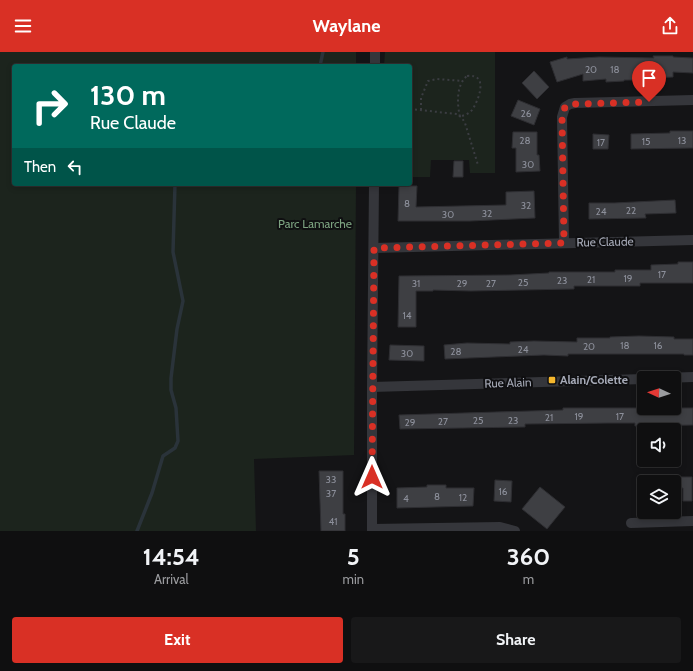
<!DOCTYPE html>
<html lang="en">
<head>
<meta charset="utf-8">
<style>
	:root { --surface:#0f0f10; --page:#181819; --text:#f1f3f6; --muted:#9b9c9f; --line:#2f2f30; --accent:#d93025 }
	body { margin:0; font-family:Cabin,sans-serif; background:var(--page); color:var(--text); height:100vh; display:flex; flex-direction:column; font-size:15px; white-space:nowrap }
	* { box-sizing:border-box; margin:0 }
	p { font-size:13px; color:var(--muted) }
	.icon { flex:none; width:22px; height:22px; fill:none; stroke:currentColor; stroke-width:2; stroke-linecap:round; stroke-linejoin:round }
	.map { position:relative; height:479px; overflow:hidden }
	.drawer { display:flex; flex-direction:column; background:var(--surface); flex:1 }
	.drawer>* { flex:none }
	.banner { position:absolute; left:12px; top:12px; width:400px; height:122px; border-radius:4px; box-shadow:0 2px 6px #0003,0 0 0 1px var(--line); background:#00695c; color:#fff; overflow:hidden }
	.needle { width:26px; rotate:273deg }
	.controls { position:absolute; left:637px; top:319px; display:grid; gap:8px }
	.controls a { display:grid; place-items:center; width:44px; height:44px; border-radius:4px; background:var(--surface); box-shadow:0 2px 6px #0003,0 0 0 1px var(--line); font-size:20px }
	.pin { position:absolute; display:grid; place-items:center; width:34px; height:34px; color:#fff; margin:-41px -17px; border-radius:50% 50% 50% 0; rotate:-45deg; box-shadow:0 0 4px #0007 }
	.pin .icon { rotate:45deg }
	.me { position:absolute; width:44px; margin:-22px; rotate:0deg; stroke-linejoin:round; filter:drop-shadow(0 0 3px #0008) }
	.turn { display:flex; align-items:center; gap:14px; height:84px; padding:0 12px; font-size:18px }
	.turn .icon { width:52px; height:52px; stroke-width:2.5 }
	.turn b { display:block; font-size:28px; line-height:34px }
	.then { display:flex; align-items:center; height:38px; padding:0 12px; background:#0003; gap:8px; font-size:15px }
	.eta { display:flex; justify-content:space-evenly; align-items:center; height:68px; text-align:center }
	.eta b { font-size:24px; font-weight:700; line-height:28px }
	.cta { display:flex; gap:8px; margin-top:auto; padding:8px 12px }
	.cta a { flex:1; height:46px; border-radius:4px; background:var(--accent); color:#fff; font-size:16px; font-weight:700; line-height:46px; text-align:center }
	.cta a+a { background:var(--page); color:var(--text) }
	header { display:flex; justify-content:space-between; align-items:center; height:52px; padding:0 12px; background:var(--accent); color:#fff; font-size:18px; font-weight:700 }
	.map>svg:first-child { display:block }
	.green { fill:#1c241d }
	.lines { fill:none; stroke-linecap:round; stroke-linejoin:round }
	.stream { stroke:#2a333a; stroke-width:3.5 }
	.building { fill:#3e3f43; stroke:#2e2e32 }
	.path { stroke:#3b3d42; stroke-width:2; stroke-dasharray:2 3; stroke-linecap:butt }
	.street { stroke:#35363b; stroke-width:10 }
	.route { stroke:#d93025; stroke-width:7; stroke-dasharray:0 12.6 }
	.poi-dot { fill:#f5b72d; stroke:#0f0f11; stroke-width:1.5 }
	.labels { text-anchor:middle; stroke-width:4; stroke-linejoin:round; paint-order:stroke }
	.number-label { font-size:10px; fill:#8c8f9a }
	.park-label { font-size:12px; fill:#7ca280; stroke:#0f0f11 }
	.street-label { font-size:12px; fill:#a6aab7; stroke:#0f0f11 }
	.poi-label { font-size:12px; font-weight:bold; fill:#a6aab7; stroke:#0f0f11; text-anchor:start }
</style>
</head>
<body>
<header><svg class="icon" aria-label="menu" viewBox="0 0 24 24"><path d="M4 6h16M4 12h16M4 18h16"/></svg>Waylane<svg class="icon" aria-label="share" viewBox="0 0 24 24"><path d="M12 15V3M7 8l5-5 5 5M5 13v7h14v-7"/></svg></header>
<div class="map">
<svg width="693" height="479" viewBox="0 0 693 479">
	<rect width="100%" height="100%" fill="#141416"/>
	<g class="green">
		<path d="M0,0H356V14H14V132H356L354,403L254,407L256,479H0Z"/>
		<path d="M385,0H495V121H470L469,108H431L430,125H410V14H384Z"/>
	</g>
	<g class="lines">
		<g class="stream">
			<path d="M320,14L323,0"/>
			<path d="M137,479L152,441L163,404L175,396L178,389L176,356L171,338V326L177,277L183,249L173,200L175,132"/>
		</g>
	</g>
	<g class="building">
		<path d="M653,4H673V5L693,6V21L673,20V25L646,26V28H624V29L606,30V27L583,29V22L557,30L550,10L567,5V7L599,5L654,6Z"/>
		<path d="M534,19L549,35L537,47L522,31Z"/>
		<path d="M518,48L540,57L534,73L511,64Z"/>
		<path d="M670,79H693V96L631,97V82L670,81Z"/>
		<path d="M513,80H537V103H539L540,119L516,120V96H512Z"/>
		<path d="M593,82L609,83L608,97H593Z"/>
		<path d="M454,109H463V125H453Z"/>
		<path d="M399,134H417L416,155L506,153V140L534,139L535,166L470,169H398Z"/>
		<path d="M675,148L676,161L645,162L646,166L589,167V151H614Z"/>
		<path d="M678,210H693V231H640V234H574V237L471,239L433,238V239H416V275H398L399,224L510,223L549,221V220H615V218H651V213L678,212Z"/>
		<path d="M639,284L674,285V287H693V303H684V302H568V304L544,303L445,307L444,293L467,291L510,292V290L534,289L577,290V286H610V285Z"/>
		<path d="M390,293L424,294V309L389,308Z"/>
		<path d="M563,356H693V373L635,374V371H609L525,372V375L400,377L399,363L563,358Z"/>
		<path d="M319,419H343V462H345V479H321Z"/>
		<path d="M677,425H692V449H683V436H677Z"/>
		<path d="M495,428L512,429L511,450L494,449Z"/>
		<path d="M427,433H446V436H474L473,454L397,456V436L427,435Z"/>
		<path d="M540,435L565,455L547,477L522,457Z"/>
	</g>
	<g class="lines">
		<g class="path">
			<path d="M467,24C489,21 479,48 472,58C469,62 464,63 460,65C457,52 456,33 467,24Z"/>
			<path d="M410,57L457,62L462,66L465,71L478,113"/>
			<path d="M421,58V46L428,29L437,27L463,29"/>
		</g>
		<g class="street">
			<path d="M375,14V0"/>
			<path d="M564,191L562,65L565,55L570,52L575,51L693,48"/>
			<path d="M374,196L693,188"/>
			<path d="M664,326L693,325"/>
			<path d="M372,335L644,327"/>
			<path d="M631,471L693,469"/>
			<path d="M372,477L500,475L515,479"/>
			<path d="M372,479V335L374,132"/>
		</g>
	</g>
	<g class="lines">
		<path class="route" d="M372,425L374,196L564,191L562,65L565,55L570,52H575L649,50"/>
	</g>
	<rect class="poi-dot" x="548" y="324" width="8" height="8" rx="2"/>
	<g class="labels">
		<g class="number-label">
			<text x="591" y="21">20</text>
			<text x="615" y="21">18</text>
			<text x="526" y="65">26</text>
			<text x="525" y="92">28</text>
			<text x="682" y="92">13</text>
			<text x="646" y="93">15</text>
			<text x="601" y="94">17</text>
			<text x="528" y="116">30</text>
			<text x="407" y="155">8</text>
			<text x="526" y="157">32</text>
			<text x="631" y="162">22</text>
			<text x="601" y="163">24</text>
			<text x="487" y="165">32</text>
			<text x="448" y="166">30</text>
			<text x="662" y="226">17</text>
			<text x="628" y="230">19</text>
			<text x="591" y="231">21</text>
			<text x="562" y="232">23</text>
			<text x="523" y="234">25</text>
			<text x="416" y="235">31</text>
			<text x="462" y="235">29</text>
			<text x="491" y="235">27</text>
			<text x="407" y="267">14</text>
			<text x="625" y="297">18</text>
			<text x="658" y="297">16</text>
			<text x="589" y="298">20</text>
			<text x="523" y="301">24</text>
			<text x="456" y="303">28</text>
			<text x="407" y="305">30</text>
			<text x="579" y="368">19</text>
			<text x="620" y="368">17</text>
			<text x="549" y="369">21</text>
			<text x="478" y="372">25</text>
			<text x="513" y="372">23</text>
			<text x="443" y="373">27</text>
			<text x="410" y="374">29</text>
			<text x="331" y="431">33</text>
			<text x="503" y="443">16</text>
			<text x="331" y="445">37</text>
			<text x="437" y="448">8</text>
			<text x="463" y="449">12</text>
			<text x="406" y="450">4</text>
			<text x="333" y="473">41</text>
		</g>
		<g class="park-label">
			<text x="315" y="176">Parc Lamarche</text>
		</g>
		<g class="street-label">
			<text transform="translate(605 190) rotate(-1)" y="4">Rue Claude</text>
			<text transform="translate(508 331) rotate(-2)" y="4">Rue Alain</text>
		</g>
		<g class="poi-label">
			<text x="560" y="332">Alain/Colette</text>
		</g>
	</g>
</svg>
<div class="controls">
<a><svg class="needle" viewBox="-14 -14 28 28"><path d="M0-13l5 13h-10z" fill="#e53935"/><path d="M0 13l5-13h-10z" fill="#9b9c9f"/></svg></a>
<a><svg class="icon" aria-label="sound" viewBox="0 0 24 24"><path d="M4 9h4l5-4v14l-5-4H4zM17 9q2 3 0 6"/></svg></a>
<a><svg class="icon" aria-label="layers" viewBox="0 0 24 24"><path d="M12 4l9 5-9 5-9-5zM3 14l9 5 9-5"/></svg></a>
</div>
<div class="pin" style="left:649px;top:50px;background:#d93025"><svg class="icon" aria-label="arrive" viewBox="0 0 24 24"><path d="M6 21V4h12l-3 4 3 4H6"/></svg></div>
<svg class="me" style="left:372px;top:425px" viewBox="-20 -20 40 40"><path d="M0-17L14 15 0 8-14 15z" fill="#d93025" stroke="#fff" stroke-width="4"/></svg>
<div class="banner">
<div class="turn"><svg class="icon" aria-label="right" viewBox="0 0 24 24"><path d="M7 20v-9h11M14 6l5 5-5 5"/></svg><div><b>130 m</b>Rue Claude</div></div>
<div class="then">Then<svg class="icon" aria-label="left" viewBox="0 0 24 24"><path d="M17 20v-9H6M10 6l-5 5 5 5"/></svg></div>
</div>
</div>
<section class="drawer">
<div class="eta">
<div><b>14:54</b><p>Arrival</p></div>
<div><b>5</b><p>min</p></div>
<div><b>360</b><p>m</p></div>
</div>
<div class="cta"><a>Exit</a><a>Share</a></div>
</section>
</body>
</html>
